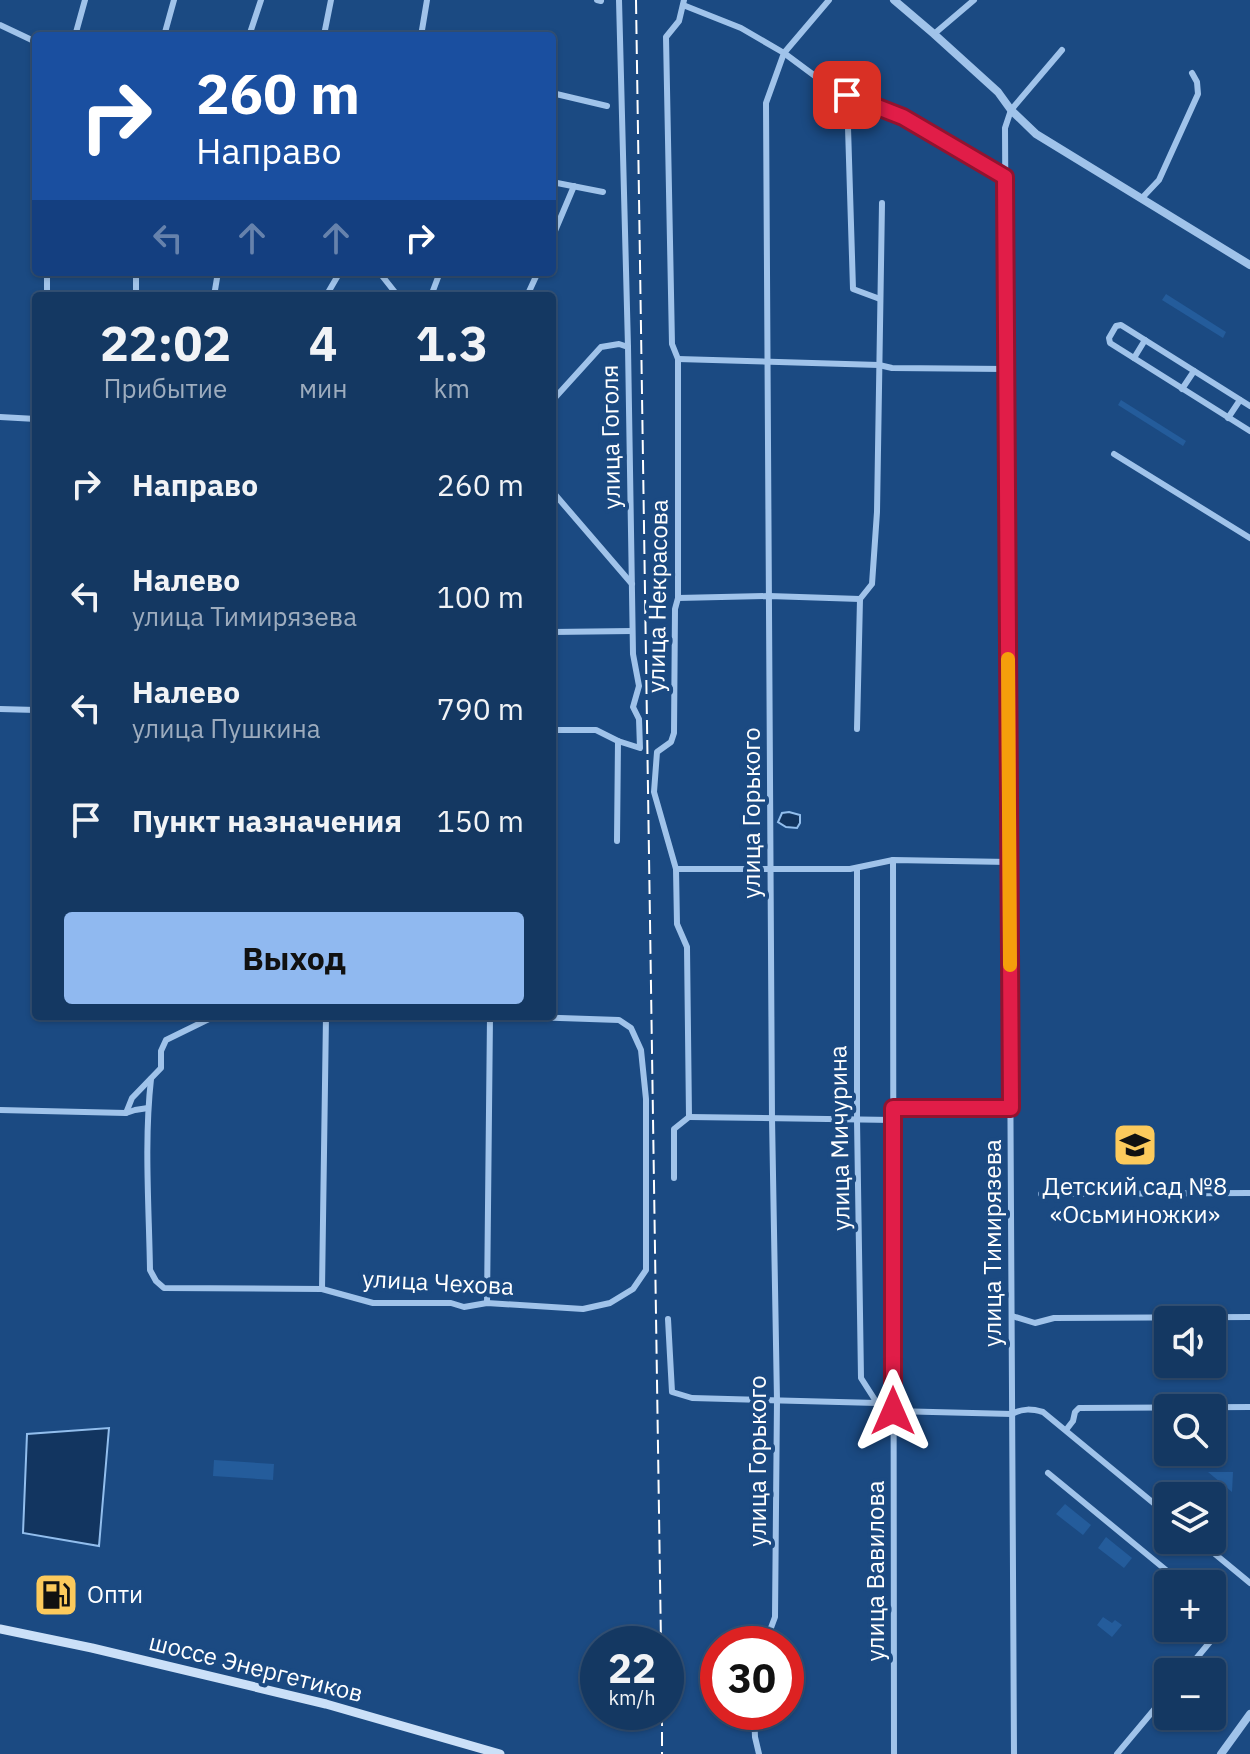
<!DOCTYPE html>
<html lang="ru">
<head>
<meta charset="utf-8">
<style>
	:root { --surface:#143862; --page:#1d3f68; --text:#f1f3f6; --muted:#9dacbe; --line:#335277; --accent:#90b9f0 }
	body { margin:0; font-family:"IBM Plex Sans",sans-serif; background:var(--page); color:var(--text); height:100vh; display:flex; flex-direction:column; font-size:30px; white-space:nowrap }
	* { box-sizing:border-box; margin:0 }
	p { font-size:26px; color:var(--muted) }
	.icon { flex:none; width:44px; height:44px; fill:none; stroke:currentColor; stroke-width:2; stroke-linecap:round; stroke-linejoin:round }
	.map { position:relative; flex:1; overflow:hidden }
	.panel { position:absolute; left:32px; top:292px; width:524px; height:728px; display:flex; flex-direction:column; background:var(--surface); border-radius:8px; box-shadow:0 2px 6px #0004,0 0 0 2px var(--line) }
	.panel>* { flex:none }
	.guide { position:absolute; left:32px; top:32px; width:524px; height:244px; border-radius:8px; box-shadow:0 2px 6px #0004,0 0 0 2px var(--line); background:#1a4fa0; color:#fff; overflow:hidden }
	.controls { position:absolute; left:1154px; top:1306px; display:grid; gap:16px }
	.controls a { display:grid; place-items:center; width:72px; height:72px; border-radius:8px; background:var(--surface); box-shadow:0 2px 6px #0004,0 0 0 2px var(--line); font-size:40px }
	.speed { position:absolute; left:580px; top:1626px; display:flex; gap:16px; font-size:40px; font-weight:700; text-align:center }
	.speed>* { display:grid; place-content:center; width:104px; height:104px; border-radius:50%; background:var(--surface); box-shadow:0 2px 6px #0004,0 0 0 2px var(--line); line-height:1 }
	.speed small { font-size:20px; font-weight:400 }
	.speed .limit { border:12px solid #d22; background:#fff; color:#111 }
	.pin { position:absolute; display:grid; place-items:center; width:68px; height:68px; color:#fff; margin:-34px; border-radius:16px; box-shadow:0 4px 12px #0006 }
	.me { position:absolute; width:88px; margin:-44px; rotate:0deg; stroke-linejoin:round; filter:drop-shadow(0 0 6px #0008) }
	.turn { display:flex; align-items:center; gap:28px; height:168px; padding:0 32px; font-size:36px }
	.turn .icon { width:104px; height:104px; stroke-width:2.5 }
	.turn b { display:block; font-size:56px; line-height:68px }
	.lanes { display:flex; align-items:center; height:76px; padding:0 32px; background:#0003; justify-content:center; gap:40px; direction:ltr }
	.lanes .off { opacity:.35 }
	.eta { display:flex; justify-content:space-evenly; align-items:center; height:136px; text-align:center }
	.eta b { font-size:48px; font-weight:700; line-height:56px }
	.primary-button { display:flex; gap:16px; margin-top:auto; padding:16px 32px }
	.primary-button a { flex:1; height:92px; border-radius:8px; background:var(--accent); color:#111; font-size:32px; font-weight:700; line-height:92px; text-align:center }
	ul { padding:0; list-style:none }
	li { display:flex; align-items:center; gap:24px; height:112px; padding:0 32px }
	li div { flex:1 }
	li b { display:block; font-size:30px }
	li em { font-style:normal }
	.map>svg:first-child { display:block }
	.green { fill:#245c9b }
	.water { fill:#123560; stroke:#92beed; stroke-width:2 }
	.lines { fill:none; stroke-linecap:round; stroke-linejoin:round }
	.minor { stroke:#a0c3ea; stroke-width:6 }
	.tertiary { stroke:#a0c3ea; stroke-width:8 }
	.secondary { stroke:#cbe0f8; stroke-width:9 }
	.rail { stroke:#fff; stroke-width:2; stroke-dasharray:14 6; stroke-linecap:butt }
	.route-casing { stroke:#92132f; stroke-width:20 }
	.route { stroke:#e11d48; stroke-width:14 }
	.slow { stroke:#f59e0b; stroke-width:14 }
	.labels { text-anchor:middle; stroke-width:8; stroke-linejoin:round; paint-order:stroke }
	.street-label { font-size:24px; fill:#fff; stroke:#1b4a82 }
	.poi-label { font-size:24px; fill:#fff; stroke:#1b4a82 }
</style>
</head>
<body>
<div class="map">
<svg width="1250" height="1754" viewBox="0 0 1250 1754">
	<rect width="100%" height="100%" fill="#1b4a82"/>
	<g class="green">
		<path d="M1166,294L1226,332L1223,338L1162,300Z"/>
		<path d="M1121,400L1186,441L1183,446L1118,405Z"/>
		<path d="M214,1460L274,1464L273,1480L213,1476Z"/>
		<path d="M1208,1472H1233L1232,1492Z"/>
		<path d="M1065,1504L1091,1525L1083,1535L1056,1514Z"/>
		<path d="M1106,1537L1132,1558L1124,1568L1098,1548Z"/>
		<path d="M1103,1617L1112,1623L1115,1620L1122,1625L1112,1637L1097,1625Z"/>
	</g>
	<g class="water">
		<path d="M789,812L800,815V823L797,828L786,827L778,822L782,813Z"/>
		<path d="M109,1428L99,1546L23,1533L27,1434Z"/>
	</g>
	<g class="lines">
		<g class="minor">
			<path d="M597,0L601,1"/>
			<path d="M683,5L741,28L784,53L819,79L847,95L903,117L1005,177"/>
			<path d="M0,25L36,42"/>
			<path d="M934,34L974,0"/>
			<path d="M75,36L85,0"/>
			<path d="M164,36L174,0"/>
			<path d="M249,36L261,0"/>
			<path d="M325,36L324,35L331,0"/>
			<path d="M421,36L427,0"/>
			<path d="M552,93L607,106"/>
			<path d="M847,95L853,289L880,299"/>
			<path d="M552,182L603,192"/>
			<path d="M1142,198L1159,180L1198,94L1197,82L1192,73"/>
			<path d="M552,238L574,186"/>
			<path d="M379,272L398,296"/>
			<path d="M47,296V272"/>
			<path d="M136,296V272"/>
			<path d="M214,296L218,272"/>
			<path d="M326,296L340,272"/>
			<path d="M431,296L440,272"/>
			<path d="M527,296L538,272"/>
			<path d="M1134,358L1145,340"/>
			<path d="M678,359L879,365L892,368L1006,369"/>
			<path d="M1182,389L1194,371"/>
			<path d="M552,401L601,347L619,344L628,347"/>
			<path d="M1250,406L1121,325L1116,326L1109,338L1110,343L1250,431"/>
			<path d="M0,417L36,419"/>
			<path d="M1228,418L1240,400"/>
			<path d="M1114,454L1250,538"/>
			<path d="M552,491L632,584"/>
			<path d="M678,598L769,596L860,599"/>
			<path d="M860,599L872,584L877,512L882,203"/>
			<path d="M552,632L632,631"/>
			<path d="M0,709L36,710"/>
			<path d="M857,729L860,599"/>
			<path d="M552,730H596L618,741"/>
			<path d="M617,841L618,741L640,748L639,719L633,707L639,686L633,654L628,347L619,0"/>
			<path d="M893,860L894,1754"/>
			<path d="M857,868V1120L861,1378L877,1403"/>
			<path d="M676,869H850L893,860L1009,862"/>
			<path d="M151,1079C144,1142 149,1207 150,1270L156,1281L164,1288L322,1289L373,1303H451L464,1307L487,1303L583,1309L610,1303L633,1289L646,1270V1099L641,1050L631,1028L619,1020L504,1016"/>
			<path d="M893,1108H1011"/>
			<path d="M0,1110L126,1113L132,1098L161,1068V1051L166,1040L215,1016"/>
			<path d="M126,1113L135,1110L148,1108"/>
			<path d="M689,1117L893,1120"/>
			<path d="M674,1178V1129L689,1117L687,947L677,924L676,869L654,792L657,752L671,742L674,733L675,609L678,598V359L672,344L666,37L679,21L684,0"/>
			<path d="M1041,1194L1250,1193"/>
			<path d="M322,1289L326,1016"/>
			<path d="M487,1303L490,1016"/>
			<path d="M1012,1316L1035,1323L1054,1318L1250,1317"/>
			<path d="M668,1319L672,1392L692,1398L877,1403L893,1411L1012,1414C1023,1408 1032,1409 1043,1412L1168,1515"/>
			<path d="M1066,1430L1073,1421L1075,1412L1079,1408L1250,1407"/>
			<path d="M1048,1473L1183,1584"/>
			<path d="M1198,1540L1250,1583"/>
			<path d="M765,1644L775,1617L777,1400L772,1118L766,103L784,53L829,0"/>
			<path d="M1185,1672L1224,1625L1223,1616L1212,1607"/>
			<path d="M754,1712L755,1737L759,1754"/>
			<path d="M1014,1754L1005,128L1011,110L1062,50"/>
			<path d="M1117,1754L1168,1693"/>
		</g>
		<g class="tertiary">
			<path d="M894,0L934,34L998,92L1011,110L1036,134L1250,265"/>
			<path d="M1221,1754L1250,1714"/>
		</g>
		<path class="secondary" d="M0,1629L92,1648L326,1704L500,1754"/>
		<g class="rail">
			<path d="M636,0L661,1644"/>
			<path d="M662,1712V1754"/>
		</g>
	</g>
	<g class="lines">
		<g class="route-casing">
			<path id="route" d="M847,95L903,117L1005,177L1011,1108H893V1411"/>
		</g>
		<use href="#route" class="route"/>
		<path class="slow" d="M1008,659L1010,965"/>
	</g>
	<defs>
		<g id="school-square" transform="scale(2.3)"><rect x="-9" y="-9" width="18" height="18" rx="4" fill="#fcca5c" stroke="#1b4a82"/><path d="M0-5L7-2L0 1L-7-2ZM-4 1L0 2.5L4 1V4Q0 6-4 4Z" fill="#111"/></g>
		<g id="fuel-square" transform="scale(2.3)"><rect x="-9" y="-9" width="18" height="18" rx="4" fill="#fcca5c" stroke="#1b4a82"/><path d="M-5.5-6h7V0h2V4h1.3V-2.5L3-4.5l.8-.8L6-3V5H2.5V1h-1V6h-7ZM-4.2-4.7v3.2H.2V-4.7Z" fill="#111"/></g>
	</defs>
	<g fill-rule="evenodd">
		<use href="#school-square" x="1135" y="1145"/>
		<use href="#fuel-square" x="56" y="1595"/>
	</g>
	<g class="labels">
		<g class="street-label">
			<text transform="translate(611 437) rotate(-91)" y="8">улица Гоголя</text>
			<text transform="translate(658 596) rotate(-89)" y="8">улица Некрасова</text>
			<text transform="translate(752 813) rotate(-90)" y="8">улица Горького</text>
			<text transform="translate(840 1138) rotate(-91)" y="8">улица Мичурина</text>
			<text transform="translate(993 1243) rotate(-90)" y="8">улица Тимирязева</text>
			<text transform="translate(438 1283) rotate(3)" y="8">улица Чехова</text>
			<text transform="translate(758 1461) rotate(-90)" y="8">улица Горького</text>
			<text transform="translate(876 1571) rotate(-90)" y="8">улица Вавилова</text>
			<text transform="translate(256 1668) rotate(14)" y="8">шоссе Энергетиков</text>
		</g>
		<g class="poi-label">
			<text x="1135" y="1195">Детский сад №8<tspan x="1135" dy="28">«Осьминожки»</tspan></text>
			<text x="87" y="1603" text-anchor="start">Опти</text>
		</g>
	</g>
</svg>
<div class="controls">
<a><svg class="icon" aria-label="sound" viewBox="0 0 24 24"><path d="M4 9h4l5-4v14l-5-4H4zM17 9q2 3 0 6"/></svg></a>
<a><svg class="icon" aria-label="search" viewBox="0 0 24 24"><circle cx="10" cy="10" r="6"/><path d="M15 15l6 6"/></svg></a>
<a><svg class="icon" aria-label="layers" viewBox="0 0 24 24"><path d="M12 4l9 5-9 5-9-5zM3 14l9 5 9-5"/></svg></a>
<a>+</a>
<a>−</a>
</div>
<div class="speed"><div>22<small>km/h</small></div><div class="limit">30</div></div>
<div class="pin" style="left:847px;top:95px;background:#d93025"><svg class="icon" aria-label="arrive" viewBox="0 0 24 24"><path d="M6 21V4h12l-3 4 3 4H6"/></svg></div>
<svg class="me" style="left:893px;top:1411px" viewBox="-20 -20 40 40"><path d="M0-17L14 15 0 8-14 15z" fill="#e11d48" stroke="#fff" stroke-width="4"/></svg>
<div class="guide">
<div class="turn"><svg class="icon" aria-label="right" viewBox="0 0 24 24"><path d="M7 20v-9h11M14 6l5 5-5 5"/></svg><div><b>260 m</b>Направо</div></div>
<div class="lanes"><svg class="icon off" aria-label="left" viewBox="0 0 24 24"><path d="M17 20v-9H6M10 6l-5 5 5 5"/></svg><svg class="icon off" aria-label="ahead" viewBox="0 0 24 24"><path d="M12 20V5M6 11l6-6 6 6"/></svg><svg class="icon off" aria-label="ahead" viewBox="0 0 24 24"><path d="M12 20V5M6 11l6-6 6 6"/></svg><svg class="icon" aria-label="right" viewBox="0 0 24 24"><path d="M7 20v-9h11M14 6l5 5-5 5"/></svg></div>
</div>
<section class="panel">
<div class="eta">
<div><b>22:02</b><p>Прибытие</p></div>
<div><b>4</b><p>мин</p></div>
<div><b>1.3</b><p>km</p></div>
</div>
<ul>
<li><svg class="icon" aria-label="right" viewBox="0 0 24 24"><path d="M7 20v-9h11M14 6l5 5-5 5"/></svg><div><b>Направо</b></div><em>260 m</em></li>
<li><svg class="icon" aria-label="left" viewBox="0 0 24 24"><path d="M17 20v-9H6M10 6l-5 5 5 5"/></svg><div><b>Налево</b><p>улица Тимирязева</p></div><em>100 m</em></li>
<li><svg class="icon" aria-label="left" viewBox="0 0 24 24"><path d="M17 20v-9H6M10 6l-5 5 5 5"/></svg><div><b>Налево</b><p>улица Пушкина</p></div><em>790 m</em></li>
<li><svg class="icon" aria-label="arrive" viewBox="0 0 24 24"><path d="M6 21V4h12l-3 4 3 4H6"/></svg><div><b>Пункт назначения</b></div><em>150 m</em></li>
</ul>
<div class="primary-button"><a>Выход</a></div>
</section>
</div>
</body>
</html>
